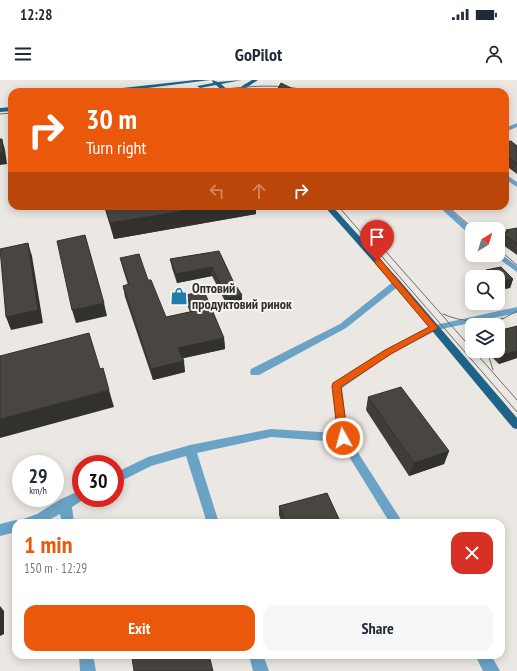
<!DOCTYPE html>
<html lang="en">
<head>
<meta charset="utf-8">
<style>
	:root { --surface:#fff; --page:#f6f6f7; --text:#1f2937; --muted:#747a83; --accent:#ea580c }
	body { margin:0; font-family:"PT Sans Narrow",sans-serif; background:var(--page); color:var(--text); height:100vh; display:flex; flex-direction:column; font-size:15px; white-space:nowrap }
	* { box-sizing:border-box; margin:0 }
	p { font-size:13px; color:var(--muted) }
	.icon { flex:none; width:22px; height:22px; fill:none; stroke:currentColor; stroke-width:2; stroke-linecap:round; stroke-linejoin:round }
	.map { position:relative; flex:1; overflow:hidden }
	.sheet { position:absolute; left:12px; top:439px; width:493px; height:140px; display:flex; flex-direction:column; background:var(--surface); border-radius:12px; box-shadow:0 2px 10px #0003 }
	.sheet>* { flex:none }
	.banner { position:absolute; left:8px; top:8px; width:501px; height:122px; border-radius:12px; box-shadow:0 2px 10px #0003; background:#ea580c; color:#fff; overflow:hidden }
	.needle { width:26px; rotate:38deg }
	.controls { position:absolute; left:465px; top:142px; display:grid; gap:8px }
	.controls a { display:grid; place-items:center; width:40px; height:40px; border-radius:8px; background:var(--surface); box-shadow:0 2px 10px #0003; font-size:20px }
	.speed { position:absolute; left:12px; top:375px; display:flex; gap:8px; font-size:20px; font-weight:700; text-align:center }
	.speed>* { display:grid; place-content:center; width:52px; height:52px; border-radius:50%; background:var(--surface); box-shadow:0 2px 10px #0003; line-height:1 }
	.speed small { font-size:10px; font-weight:400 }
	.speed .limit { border:6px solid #d22; background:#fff; color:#111 }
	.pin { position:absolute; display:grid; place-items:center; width:34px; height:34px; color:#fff; margin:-41px -17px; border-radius:50% 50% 50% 0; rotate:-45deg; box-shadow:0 0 4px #0007 }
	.pin .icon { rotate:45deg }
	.me { position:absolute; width:44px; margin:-22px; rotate:353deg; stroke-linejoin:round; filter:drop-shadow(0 0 3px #0008) }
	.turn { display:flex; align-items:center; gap:14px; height:84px; padding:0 12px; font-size:18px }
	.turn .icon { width:52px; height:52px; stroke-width:2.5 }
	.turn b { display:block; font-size:28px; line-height:34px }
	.lanes { display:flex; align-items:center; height:38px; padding:0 12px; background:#0003; justify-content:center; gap:20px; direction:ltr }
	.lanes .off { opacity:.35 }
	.round { display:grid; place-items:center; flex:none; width:42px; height:42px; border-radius:12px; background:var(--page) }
	.head { display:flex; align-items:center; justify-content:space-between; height:68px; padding:0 12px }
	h1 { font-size:24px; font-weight:600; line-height:30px; color:var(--accent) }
	.primary-button { display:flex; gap:8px; margin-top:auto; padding:8px 12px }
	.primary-button a { flex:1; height:46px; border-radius:12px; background:var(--accent); color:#fff; font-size:16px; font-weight:600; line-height:46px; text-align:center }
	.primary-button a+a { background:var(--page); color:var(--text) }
	.status { display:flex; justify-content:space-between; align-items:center; height:28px; padding:0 20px; background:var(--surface); direction:ltr }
	.status svg { height:11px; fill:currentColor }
	header { display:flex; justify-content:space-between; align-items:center; height:52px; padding:0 12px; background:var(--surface); font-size:18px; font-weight:600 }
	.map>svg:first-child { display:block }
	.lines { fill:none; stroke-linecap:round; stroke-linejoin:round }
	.minor { fill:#6ba3c6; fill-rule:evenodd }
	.major { fill:#1f6488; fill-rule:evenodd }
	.tram { stroke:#6f6c6a; stroke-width:1 }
	.wall { fill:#3f3c39 }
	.shaded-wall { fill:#33312e }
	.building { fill:#494642; stroke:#33312e }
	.route { fill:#ea580c; stroke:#983908 }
	.labels { text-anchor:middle; stroke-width:4; stroke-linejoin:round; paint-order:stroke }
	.poi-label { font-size:14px; font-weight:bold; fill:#312f2e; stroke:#f8f5f0; text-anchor:start }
</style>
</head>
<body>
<div class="status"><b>12:28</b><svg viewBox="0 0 49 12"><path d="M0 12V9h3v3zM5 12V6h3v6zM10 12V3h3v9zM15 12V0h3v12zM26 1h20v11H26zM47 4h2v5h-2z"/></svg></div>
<header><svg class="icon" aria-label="menu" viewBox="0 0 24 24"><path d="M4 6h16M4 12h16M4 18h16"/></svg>GoPilot<svg class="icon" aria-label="person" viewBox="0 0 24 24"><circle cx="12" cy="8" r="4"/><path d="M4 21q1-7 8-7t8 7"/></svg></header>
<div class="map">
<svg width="517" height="591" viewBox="0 0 517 591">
	<rect width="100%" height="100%" fill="#ebe7e3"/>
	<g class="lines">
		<g class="minor">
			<path d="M517,43V47L505,52V48Z"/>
			<path d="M505,94L517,102V107L505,99Z"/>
			<path d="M438,126H446L473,149L472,154H469Z"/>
			<path d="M498,172L517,186V192L495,176L498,175Z"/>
			<path d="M397,200L400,201L401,203L400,205L346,248L259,295H251L250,292L251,289L340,244L394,201Z"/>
			<path d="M517,227V233L437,250L391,274L342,308L348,357L403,443H390L340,362L271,357L197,373L219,443H207L186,376L151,386L115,404V393L148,377L190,365L271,349L337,353L332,306L333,303L385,270L431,246Z"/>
			<path d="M81,410V418H86L72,427L74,443H62L60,434L43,443H16V452L0,456V444L16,440L21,443L23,439L37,434L61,419Z"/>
			<path d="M79,575H93L96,591H80Z"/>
			<path d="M249,575H263L269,591H253Z"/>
			<path d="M475,575H491L500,591H483Z"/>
		</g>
		<g class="major">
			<path d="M195,0H210L117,12H101L104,10Z"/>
			<path d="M212,0L218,2L242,0L221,4L230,12H224L216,5L200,8L197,6L213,3Z"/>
			<path d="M252,0H258L246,8L244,12H238L242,6Z"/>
			<path d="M12,27V31L0,32V28Z"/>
			<path d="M324,126H332L400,201L517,338V349L513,348L394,205Z"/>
		</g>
		<g class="tram">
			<path d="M176,12H193"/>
			<path d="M200,12C237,8 275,1 312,12"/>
			<path d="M0,34L12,33"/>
			<path d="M338,126L517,332"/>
			<path d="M447,126L474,149"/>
			<path d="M366,149L472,269"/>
			<path d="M498,169L517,185"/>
			<path d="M443,234C463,243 482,242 503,238"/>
			<path d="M499,241L517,231"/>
			<path d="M474,271L517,320"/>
			<path d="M487,271L493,290"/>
		</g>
	</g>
	<g class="wall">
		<path d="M505,62L517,66V94L505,85Z"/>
		<path d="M104,126H256V134L114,159Z"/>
		<path d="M517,148V175L499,162L502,153H505L506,150Z"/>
		<path d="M219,171L242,224L228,227L212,196L177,203L172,188L170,179Z"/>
		<path d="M120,178L148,200L166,237L190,232L188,227L186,215L224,258L225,269L183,278L185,292L153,300L125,217L123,206L128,205L123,189Z"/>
		<path d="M501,187L513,199L510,208L498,210V197H484L486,190Z"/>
		<path d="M517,246V278L499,284L493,278L492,271H498Z"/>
		<path d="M368,317L449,371L444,384L409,396L366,330Z"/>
		<path d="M279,426L339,439V443H282L279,435Z"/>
	</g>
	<g class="shaded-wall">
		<path d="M2,59L5,70L7,84L0,85V73Z"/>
		<path d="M213,126H256V134L114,159L110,143Z"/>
		<path d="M28,163L32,176L43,243L11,250L6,237Z"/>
		<path d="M212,187V196L177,203L176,194Z"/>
		<path d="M513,199L510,208L498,210V202Z"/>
		<path d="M242,215V224L228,227L227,218Z"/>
		<path d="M104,223L107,236L76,243L72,230Z"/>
		<path d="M224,258L225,269L180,279L178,268Z"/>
		<path d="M517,271V278L499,284L502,275Z"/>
		<path d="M184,281L185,292L153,300L151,289Z"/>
		<path d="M109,310L114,327L0,358V339Z"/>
		<path d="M449,371L444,384L409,396L414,383Z"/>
		<path d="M339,439V443H326Z"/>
		<path d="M0,526L4,531V554L0,556Z"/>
	</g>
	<g class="building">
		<path d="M281,3L299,12H276Z"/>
		<path d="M0,59H2L3,72L0,73Z"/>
		<path d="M511,61L517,66V84L505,75V62Z"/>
		<path d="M105,126H213L110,143Z"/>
		<path d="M517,148V164L502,153L508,152L506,150Z"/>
		<path d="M85,155L104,223L72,230L57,161Z"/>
		<path d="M28,163L38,230L6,237L0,169Z"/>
		<path d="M219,171L234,203L242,215L227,218L212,187L176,194L170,179Z"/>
		<path d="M139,174L148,200H151L166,237L194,231L186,215L204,211L224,258L178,268L184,281L151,289L123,206L129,204L120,178Z"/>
		<path d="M501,187L513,199L498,202V197H493L486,190Z"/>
		<path d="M517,246V271L502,275L498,271V251Z"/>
		<path d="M89,253L100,289L103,288L109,310L0,339V276Z"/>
		<path d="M401,307L449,371L414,383L368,317Z"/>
		<path d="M327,413L339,439L326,443H286L279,426Z"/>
		<path d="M139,575H209L213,591H134L132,578Z"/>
	</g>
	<path class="route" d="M375,179H380L438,248L391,274L341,307L348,358L347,361H340L338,358L332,306L333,303L385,270L429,247L375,183Z"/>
	<defs>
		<g id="shop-bare" transform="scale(1.38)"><path d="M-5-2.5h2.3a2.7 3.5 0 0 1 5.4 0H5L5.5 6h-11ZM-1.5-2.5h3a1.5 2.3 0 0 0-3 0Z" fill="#237dab" stroke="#f8f5f0" stroke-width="2.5" paint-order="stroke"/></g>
	</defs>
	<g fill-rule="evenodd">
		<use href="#shop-bare" x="179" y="216"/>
	</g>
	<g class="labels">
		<g class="poi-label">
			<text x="192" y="213">Оптовий<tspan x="192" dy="16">продуктовий ринок</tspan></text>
		</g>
	</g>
</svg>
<div class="controls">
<a><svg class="needle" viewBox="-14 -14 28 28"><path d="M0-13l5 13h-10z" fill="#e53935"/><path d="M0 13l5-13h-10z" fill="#747a83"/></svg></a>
<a><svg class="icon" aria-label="search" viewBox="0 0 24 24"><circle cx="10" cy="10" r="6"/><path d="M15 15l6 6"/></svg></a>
<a><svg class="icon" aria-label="layers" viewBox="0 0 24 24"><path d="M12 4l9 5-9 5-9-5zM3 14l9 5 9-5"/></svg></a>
</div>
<div class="speed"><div>29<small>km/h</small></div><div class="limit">30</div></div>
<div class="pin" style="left:377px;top:181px;background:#d93025"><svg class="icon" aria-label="arrive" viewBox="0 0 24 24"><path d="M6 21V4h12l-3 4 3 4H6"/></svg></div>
<svg class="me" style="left:343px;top:358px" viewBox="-20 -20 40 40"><circle r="17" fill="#ea580c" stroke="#fff" stroke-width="3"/><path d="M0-11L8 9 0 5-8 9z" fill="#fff"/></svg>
<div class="banner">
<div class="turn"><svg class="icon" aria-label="right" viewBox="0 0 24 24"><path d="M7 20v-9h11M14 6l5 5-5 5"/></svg><div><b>30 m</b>Turn right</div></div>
<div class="lanes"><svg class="icon off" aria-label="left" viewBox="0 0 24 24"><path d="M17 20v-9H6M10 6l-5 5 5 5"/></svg><svg class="icon off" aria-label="ahead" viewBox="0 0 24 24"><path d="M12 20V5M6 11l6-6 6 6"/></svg><svg class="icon" aria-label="right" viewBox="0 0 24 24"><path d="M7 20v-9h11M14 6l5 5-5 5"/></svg></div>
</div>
<section class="sheet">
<div class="head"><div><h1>1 min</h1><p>150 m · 12:29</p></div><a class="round" style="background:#d93025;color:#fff"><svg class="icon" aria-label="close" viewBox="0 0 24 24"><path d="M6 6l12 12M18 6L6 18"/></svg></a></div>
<div class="primary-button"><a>Exit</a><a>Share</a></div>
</section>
</div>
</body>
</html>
